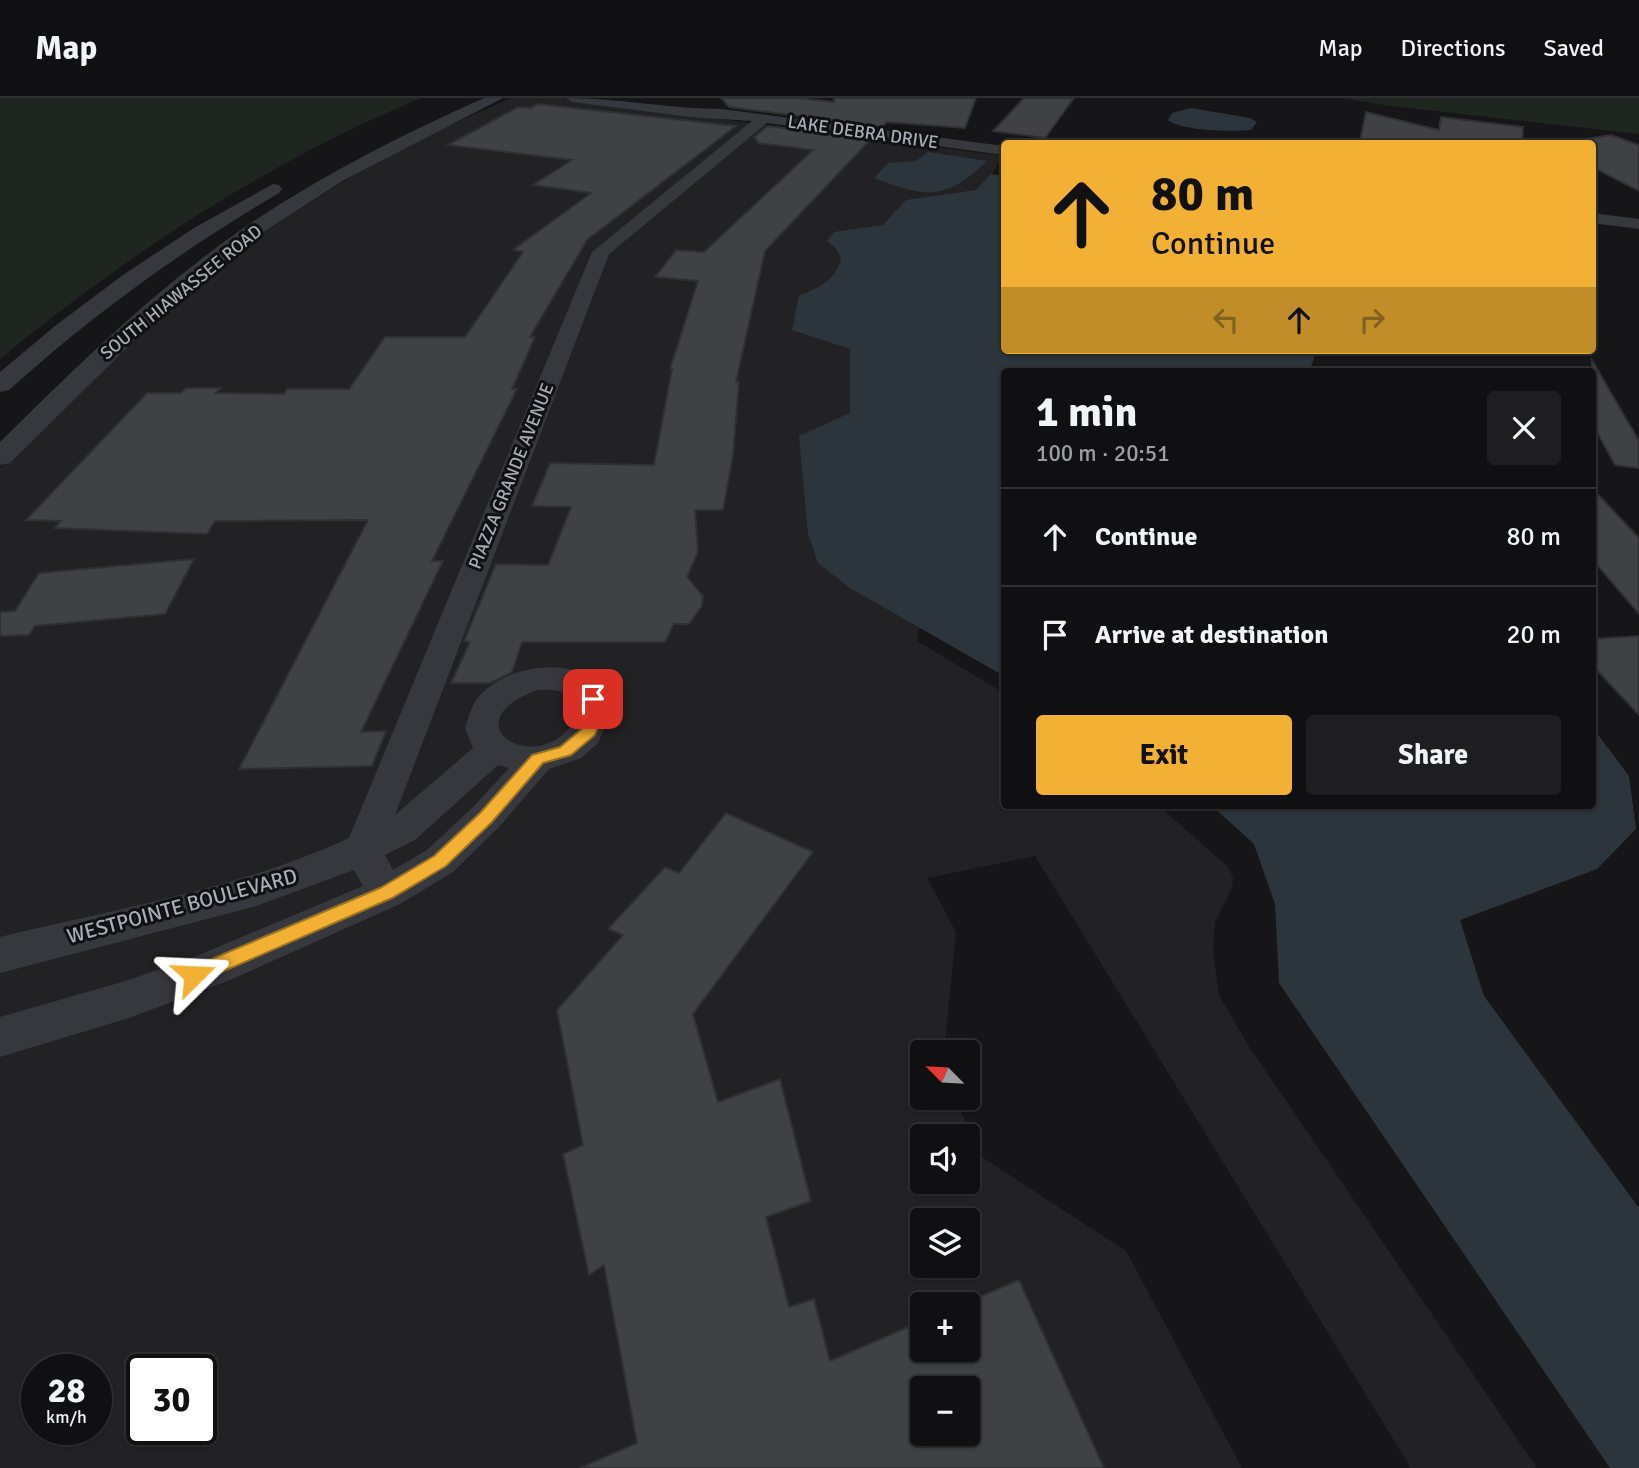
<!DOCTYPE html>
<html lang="en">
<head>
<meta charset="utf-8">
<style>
	:root { --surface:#101012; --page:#1e1e20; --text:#f1f3f6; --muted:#9c9d9f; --line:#303032; --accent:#f2b134 }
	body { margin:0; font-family:Signika,sans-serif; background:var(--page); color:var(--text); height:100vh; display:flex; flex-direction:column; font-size:26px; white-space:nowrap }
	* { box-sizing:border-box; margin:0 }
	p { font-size:23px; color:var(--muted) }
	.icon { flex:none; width:38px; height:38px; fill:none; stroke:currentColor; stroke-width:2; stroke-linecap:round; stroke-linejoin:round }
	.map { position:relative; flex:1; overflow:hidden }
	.details { position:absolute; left:1001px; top:270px; width:595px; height:441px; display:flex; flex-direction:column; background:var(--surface); border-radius:7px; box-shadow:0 2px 5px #0004,0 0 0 2px var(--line) }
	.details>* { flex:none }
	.banner { position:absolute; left:1001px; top:42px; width:595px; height:214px; border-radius:7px; box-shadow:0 2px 5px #0004,0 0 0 2px var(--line); background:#f2b134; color:#111; overflow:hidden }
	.needle { width:46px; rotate:294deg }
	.controls { position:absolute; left:910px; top:942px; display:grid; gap:14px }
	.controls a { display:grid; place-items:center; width:70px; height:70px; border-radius:7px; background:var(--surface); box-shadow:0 2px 5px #0004,0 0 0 2px var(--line); font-size:35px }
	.speed { position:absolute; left:21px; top:1256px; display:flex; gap:14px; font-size:35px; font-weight:700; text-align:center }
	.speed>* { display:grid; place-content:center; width:91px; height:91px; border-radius:50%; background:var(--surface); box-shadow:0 2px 5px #0004,0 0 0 2px var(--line); line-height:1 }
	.speed small { font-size:18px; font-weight:400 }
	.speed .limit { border:4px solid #111; border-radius:10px; background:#fff; color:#111 }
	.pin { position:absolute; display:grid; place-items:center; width:60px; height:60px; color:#fff; margin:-30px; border-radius:14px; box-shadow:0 4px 10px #0006 }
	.me { position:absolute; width:77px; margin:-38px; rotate:69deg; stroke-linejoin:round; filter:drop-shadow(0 0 5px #0008) }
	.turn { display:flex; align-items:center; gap:24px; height:147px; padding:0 35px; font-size:32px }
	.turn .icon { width:91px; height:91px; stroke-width:2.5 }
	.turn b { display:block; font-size:49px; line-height:60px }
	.lanes { display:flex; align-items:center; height:66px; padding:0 35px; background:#0003; justify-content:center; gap:35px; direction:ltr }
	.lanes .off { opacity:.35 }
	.round { display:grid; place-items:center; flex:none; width:74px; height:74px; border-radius:7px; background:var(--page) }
	.headline { display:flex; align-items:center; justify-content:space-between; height:119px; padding:0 35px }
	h1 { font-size:42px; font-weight:700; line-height:52px }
	.cta { display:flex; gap:14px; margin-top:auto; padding:14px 35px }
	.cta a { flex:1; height:80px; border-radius:7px; background:var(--accent); color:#111; font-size:28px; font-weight:700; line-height:80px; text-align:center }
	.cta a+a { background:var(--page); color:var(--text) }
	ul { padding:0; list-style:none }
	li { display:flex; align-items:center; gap:21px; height:98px; padding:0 35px; border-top:2px solid var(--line) }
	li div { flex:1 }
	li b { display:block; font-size:26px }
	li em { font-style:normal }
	header { display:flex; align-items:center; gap:42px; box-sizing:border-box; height:98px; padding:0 35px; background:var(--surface); border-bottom:2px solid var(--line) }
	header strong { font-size:33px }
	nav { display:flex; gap:38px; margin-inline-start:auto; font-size:24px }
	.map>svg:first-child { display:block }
	.built { fill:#222225; fill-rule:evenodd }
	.green { fill:#1e261f }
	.water { fill:#2c353c }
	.building { fill:#404145; stroke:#303034; stroke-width:2; fill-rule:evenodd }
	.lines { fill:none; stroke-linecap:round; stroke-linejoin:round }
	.minor { fill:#37383d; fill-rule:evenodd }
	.tertiary { fill:#37383d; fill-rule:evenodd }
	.route { fill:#f2b134; stroke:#9d7322; stroke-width:2 }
	.labels { text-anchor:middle; stroke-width:6; stroke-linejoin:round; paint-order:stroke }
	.far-street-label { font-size:18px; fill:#a8adb8; stroke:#111113 }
	.street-label { font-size:21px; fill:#a8adb8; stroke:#111113 }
</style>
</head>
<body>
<header>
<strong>Map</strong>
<nav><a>Map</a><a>Directions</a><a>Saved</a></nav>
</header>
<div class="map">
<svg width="1639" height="1370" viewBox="0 0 1639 1370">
	<rect width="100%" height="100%" fill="#161618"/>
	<path class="built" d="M511,0H560L1004,58L991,77L917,543L1004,595V707H1158L1227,768L1233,779L1232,790L1215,824L1213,854L1219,897L1248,947L1537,1370H1411L1035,758L927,780L956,834L944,954H922V999H954L982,1059L1126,1153L1242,1370H0V369L148,225L249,144L359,73L417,42ZM922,1038H968V1083H922ZM922,1122H968V1167H922ZM922,1206H968V1251H922ZM37,1272H96V1332H37ZM142,1272H201V1332H142ZM922,1290H968V1335H922Z"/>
	<g class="green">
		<path d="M0,0H421C267,64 128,156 0,261Z"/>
		<path d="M1342,0H1639V36L1383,7Z"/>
	</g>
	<g class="water">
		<path d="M1191,10L1250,20L1257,24L1251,32C1234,34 1181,33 1168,22L1172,15Z"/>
		<path d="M928,54L987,63C945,103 927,100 874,80L888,65L916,63Z"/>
		<path d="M991,76L1004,78V252H1317L1311,268L1312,273H1004V578L850,490L818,465L808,436L799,338L850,315V251L792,232L799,198C819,189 836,183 841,160L836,150L827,143L834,134L883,127L906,102L976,92Z"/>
		<path d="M1593,630L1629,678L1636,731L1597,771L1460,822L1484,898L1639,1110V1370H1610L1279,885L1275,806L1254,746L1211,707H1592Z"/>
	</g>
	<g class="building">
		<path d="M721,0H799L834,4V0H976L965,30L887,24L882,29L729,9Z"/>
		<path d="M1024,0H1074L1045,40L993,33Z"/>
		<path d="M538,6L736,28L587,142L530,239H535L512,291H517L432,463H443L361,634L386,633L372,668L239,671L368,422L215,423L207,436L55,430L61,423L26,422L147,295H181L186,290H221L216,295L284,296L287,291H349L385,239H465L523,154L513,152L591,95L533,87L572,62L448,47L518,9L530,10Z"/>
		<path d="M1366,14L1439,32L1441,19L1523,29L1522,46H1368L1360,43Z"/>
		<path d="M768,28L870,42L765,153L736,284H739L733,357L723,412H695L698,454L687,479L703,498L702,508L689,526H674L665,544H522L512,574L490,585H451L470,544L464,543L496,466L548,467L571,409L532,408L550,365L654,367L672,271H670L698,183L655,179L676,152L704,154L813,52L759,45L754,39Z"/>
		<path d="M1611,37L1639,47V93L1592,69V46H1554Z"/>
		<path d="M1592,262L1639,343V370L1615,367L1592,325Z"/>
		<path d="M1592,390L1639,440V516L1592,461Z"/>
		<path d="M194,461L165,516L35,528L29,537L0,538V514L15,513L39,475Z"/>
		<path d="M1639,538V617L1592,567V541Z"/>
		<path d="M726,715L813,754L693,916L718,1004L780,981L811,1103L766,1119L789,1209L814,1201L830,1263L922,1223V1251H968V1206H963L1019,1182L1104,1370H580L637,1345L604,1167L589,1177L563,1056L583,1047L557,912L623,837L608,831L665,769L679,775ZM922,1290H968V1335H922Z"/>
	</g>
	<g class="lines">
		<g class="minor">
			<path d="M566,0C619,0 670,11 722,11L1004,48V57L767,25L609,156L395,717L473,650L465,630C469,618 472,605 481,596C506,570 562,559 592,581C602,589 608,601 612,613L598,645L581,660L549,671L499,729L453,774L400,806L230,882L129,920L0,959V919L129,882L204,855L363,788L354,772L253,809L0,875V839C115,811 242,790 349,740L592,154L752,23L690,19L573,4ZM538,592C558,591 573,593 580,613C547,688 442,626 538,592ZM498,667L509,670L473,709L427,752L393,772L385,757L415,742Z"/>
			<path d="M1592,115L1639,121V131L1592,125Z"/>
		</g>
		<g class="tertiary">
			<path d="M484,0H503L344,82L256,139L159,218L10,365L0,367V344C77,268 155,191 245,129C320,78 401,37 484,0Z"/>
			<path d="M273,86L279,87L282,91L279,95C182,152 92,217 9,292L0,294V274L55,228L123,177L194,130Z"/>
		</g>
	</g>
	<path class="route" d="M593,596L598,597L604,613L595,637L571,657L543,665L492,724L446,768L392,800L201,883L194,886L188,883L185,877L188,871L380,790L434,758L480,715L532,657L560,649L583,630L589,613L586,601Z"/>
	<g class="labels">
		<g class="far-street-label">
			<text transform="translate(863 34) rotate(8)" y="6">LAKE DEBRA DRIVE</text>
			<text transform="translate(181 194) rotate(-39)" y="6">SOUTH HIAWASSEE ROAD</text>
			<text transform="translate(511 378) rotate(-68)" y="6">PIAZZA GRANDE AVENUE</text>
		</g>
		<g class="street-label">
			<text transform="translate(182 808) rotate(-15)" y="7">WESTPOINTE BOULEVARD</text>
		</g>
	</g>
</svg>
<div class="controls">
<a><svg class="needle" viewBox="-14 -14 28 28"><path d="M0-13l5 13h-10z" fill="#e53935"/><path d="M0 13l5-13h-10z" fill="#9c9d9f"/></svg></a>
<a><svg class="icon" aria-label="sound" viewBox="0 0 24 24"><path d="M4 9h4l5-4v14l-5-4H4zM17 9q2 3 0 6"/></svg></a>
<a><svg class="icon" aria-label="layers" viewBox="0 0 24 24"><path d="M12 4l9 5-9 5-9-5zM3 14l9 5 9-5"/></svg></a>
<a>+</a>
<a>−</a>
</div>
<div class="speed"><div>28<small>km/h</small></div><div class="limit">30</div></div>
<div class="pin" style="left:593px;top:601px;background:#d93025"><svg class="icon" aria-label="arrive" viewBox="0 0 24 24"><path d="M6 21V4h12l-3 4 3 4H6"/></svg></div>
<svg class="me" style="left:194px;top:877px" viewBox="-20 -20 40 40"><path d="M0-17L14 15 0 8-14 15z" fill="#f2b134" stroke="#fff" stroke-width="4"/></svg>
<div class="banner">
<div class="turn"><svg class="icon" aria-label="ahead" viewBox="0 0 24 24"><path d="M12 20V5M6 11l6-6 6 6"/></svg><div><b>80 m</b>Continue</div></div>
<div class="lanes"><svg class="icon off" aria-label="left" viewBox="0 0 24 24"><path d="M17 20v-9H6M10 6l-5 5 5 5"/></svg><svg class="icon" aria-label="ahead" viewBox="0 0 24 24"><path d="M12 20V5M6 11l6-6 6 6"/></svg><svg class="icon off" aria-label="right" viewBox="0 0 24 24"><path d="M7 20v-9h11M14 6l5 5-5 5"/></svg></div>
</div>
<section class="details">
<div class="headline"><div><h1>1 min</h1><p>100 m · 20:51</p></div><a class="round"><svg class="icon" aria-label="close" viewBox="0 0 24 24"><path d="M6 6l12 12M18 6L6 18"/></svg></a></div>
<ul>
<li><svg class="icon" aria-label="ahead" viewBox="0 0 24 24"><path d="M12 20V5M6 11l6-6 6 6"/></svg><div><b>Continue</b></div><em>80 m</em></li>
<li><svg class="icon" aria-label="arrive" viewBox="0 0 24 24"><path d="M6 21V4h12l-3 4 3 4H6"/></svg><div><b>Arrive at destination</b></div><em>20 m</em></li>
</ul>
<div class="cta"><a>Exit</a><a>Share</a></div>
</section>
</div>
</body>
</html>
